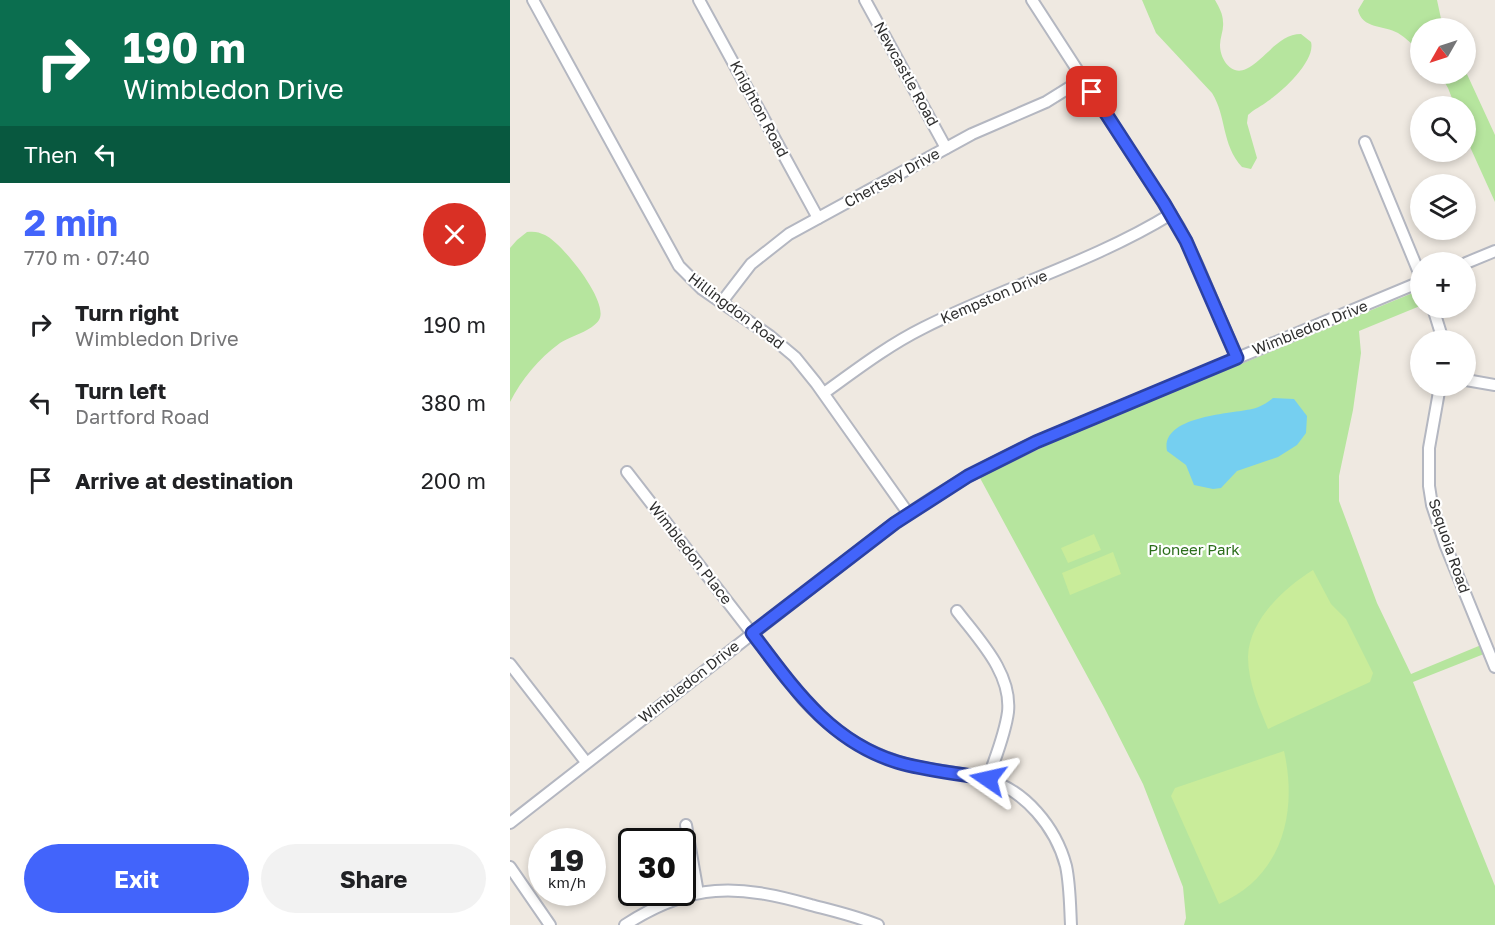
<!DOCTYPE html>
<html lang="en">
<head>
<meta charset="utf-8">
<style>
	:root { --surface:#fff; --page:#f2f2f2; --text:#202124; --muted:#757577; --accent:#4264fb }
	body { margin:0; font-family:"Golos Text",sans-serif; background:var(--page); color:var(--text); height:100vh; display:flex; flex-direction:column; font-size:22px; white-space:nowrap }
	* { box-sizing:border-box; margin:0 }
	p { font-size:20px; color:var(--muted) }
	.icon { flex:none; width:33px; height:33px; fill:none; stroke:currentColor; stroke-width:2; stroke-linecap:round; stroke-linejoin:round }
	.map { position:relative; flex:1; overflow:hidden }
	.drawer { display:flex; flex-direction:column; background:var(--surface); width:510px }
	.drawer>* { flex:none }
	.hud { background:#0b6e4f; color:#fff; overflow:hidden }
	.needle { width:39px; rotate:231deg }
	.controls { position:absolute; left:900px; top:18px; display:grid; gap:12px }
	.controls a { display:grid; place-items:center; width:66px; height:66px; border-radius:50%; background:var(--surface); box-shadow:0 3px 9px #0003; font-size:30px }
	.speed { position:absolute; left:18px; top:828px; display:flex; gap:12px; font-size:30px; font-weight:700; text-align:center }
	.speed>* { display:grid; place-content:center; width:78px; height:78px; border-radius:50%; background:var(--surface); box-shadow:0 3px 9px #0003; line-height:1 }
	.speed small { font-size:15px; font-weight:400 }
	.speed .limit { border:3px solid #111; border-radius:9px; background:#fff; color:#111 }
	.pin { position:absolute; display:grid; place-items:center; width:51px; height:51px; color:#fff; margin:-26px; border-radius:12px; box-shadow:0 3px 9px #0006 }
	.me { position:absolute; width:66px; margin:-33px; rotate:281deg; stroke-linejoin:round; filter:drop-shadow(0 0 4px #0008) }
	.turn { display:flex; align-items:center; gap:21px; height:126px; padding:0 24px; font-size:27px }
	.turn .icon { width:78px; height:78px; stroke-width:2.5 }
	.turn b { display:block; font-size:42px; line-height:51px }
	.then { display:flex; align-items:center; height:57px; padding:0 24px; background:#0003; gap:12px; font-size:22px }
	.round { display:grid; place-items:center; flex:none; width:63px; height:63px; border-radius:32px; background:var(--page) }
	.headline { display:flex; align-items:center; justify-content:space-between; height:102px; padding:0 24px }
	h1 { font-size:36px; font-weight:700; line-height:45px; color:var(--accent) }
	.primary-button { display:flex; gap:12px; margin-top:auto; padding:12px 24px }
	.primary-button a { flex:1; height:69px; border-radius:36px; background:var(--accent); color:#fff; font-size:24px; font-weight:700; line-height:69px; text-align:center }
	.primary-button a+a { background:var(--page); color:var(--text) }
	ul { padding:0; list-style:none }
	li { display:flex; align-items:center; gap:18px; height:78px; padding:0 24px }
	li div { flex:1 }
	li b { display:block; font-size:22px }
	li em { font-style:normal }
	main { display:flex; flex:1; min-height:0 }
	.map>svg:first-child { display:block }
	.green { fill:#b6e59e }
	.pitch { fill:#c9ec9a }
	.water { fill:#75cff0 }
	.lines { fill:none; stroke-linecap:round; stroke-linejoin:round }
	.minor-casing { stroke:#b4b7c1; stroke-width:14 }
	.minor { stroke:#fff; stroke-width:10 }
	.route-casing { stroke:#2b41a3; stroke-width:15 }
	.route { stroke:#4264fb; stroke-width:10 }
	.labels { text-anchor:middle; stroke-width:4.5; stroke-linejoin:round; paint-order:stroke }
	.street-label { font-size:15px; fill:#2e2e2e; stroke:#fff }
	.park-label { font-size:15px; fill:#2c6e1b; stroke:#fff }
</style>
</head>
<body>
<main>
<section class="drawer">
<div class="hud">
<div class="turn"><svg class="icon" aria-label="right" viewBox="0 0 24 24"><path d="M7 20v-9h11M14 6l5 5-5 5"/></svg><div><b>190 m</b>Wimbledon Drive</div></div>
<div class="then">Then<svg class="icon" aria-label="left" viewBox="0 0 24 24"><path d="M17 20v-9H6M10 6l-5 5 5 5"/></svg></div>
</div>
<div class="headline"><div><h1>2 min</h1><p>770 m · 07:40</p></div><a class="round" style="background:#d93025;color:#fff"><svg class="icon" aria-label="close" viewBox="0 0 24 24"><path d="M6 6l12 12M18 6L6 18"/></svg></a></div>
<ul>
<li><svg class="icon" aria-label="right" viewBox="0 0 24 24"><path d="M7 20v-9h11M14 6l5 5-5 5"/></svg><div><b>Turn right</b><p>Wimbledon Drive</p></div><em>190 m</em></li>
<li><svg class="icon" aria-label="left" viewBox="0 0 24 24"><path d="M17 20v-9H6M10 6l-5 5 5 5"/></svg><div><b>Turn left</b><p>Dartford Road</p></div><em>380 m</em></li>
<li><svg class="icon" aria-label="arrive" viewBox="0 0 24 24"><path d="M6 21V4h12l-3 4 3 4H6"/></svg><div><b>Arrive at destination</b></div><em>200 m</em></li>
</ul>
<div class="primary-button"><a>Exit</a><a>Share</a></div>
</section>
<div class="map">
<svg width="985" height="925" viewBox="0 0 985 925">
	<rect width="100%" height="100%" fill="#efe9e1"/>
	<g class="green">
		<path d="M632,0H705C709,7 713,14 713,22C714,30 710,37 710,45C710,59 721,76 736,69C755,60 768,34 791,34L801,42C806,60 773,91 758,101C752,106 744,109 738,115L737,123L747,158L741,169L732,167C711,144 717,117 702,93L646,33Z"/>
		<path d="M854,0H927L933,28H910V51C903,45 896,38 888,33C874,25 852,29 848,10Z"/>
		<path d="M956,72L985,135V202L956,138V106H945L938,88L930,74H956Z"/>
		<path d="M17,232C24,231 29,232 35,235C51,242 100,302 89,320C82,331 61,336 50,343C28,359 12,379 0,402V248L7,240Z"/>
		<path d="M905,292L910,296V306L849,331L851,353L843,410L829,476V501L867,603L901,674L976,643L979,652L903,682L985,886V925H674L676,918L673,887L633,784L594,707L470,478L466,479L552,438Z"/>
	</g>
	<g class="pitch">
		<path d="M584,534L591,550L558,563L551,548Z"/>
		<path d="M603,552L611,574L560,595L552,573Z"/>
		<path d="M803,570L821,604L836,619L863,673L860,682L758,729C749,707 738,682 738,657C739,620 774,588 803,570Z"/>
		<path d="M774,751C788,813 772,877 709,904L661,796L665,788Z"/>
	</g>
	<path class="water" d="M763,398L784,399L797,416L796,433L787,445L768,457L727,471L711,488L703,489L684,485L676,465L657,451C650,416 720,414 742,409C751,407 757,403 763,398Z"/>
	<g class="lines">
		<g class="minor-casing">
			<g id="minor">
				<path d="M23,0L169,266L192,289L260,336L285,357L306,383L398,513"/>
				<path d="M189,0L308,218"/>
				<path d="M355,0L436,148"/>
				<path d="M522,0L669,227L687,264L727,358"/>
				<path d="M855,142L910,275"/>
				<path d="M956,263L985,251"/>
				<path d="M211,303L241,264L279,234L462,134L536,102L573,79"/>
				<path d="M923,308L933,340"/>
				<path d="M956,380L985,385"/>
				<path d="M930,386L919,448V486L922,505L935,544L985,667"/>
				<path d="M314,393C346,370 377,346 413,328C494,287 583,262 661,214"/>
				<path d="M117,472L292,698C318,727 348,749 386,761C414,771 446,771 475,779C515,789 546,828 556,866C560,885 560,906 561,925"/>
				<path d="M447,611C469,640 502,673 498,712C495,735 485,758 478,779"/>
				<path d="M0,664L76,762"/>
				<path d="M0,823L374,531C421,496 471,467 526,442L910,282"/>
				<path d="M176,825L188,893"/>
				<path d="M0,867L40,925"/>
				<path d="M115,925C181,882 228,884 301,905C324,911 346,916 368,925"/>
			</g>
		</g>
		<use href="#minor" class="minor"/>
	</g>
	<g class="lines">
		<g class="route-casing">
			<path id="route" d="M478,779C448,773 417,771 387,762C319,741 283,687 242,633L385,523L458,476L526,442L727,358L676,241L654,203L582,92"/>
		</g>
		<use href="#route" class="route"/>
	</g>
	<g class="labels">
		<g class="street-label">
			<text transform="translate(396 74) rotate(61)" y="5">Newcastle Road</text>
			<text transform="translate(249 109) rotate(62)" y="5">Knighton Road</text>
			<text transform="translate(382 178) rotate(-29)" y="5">Chertsey Drive</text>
			<text transform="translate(484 297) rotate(-23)" y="5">Kempston Drive</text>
			<text transform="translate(226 311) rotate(37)" y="5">Hillingdon Road</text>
			<text transform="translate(800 328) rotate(-22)" y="5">Wimbledon Drive</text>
			<text transform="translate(939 546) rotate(71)" y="5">Sequoia Road</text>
			<text transform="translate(180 553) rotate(52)" y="5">Wimbledon Place</text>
			<text transform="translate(179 682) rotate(-38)" y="5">Wimbledon Drive</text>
		</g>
		<g class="park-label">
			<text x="684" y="555">Pioneer Park</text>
		</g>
	</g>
</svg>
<div class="controls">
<a><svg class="needle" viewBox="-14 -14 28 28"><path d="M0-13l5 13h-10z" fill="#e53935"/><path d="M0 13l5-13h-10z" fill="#757577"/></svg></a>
<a><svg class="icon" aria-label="search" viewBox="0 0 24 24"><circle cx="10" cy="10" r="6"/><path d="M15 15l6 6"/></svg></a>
<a><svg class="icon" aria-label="layers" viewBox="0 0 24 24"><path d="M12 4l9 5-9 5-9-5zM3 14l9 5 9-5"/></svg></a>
<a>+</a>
<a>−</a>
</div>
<div class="speed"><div>19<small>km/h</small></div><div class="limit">30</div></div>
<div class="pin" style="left:582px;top:92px;background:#d93025"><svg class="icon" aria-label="arrive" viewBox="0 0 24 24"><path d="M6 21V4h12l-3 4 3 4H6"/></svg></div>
<svg class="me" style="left:478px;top:779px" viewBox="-20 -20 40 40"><path d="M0-17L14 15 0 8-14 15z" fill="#4264fb" stroke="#fff" stroke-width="4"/></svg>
</div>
</main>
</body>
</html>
